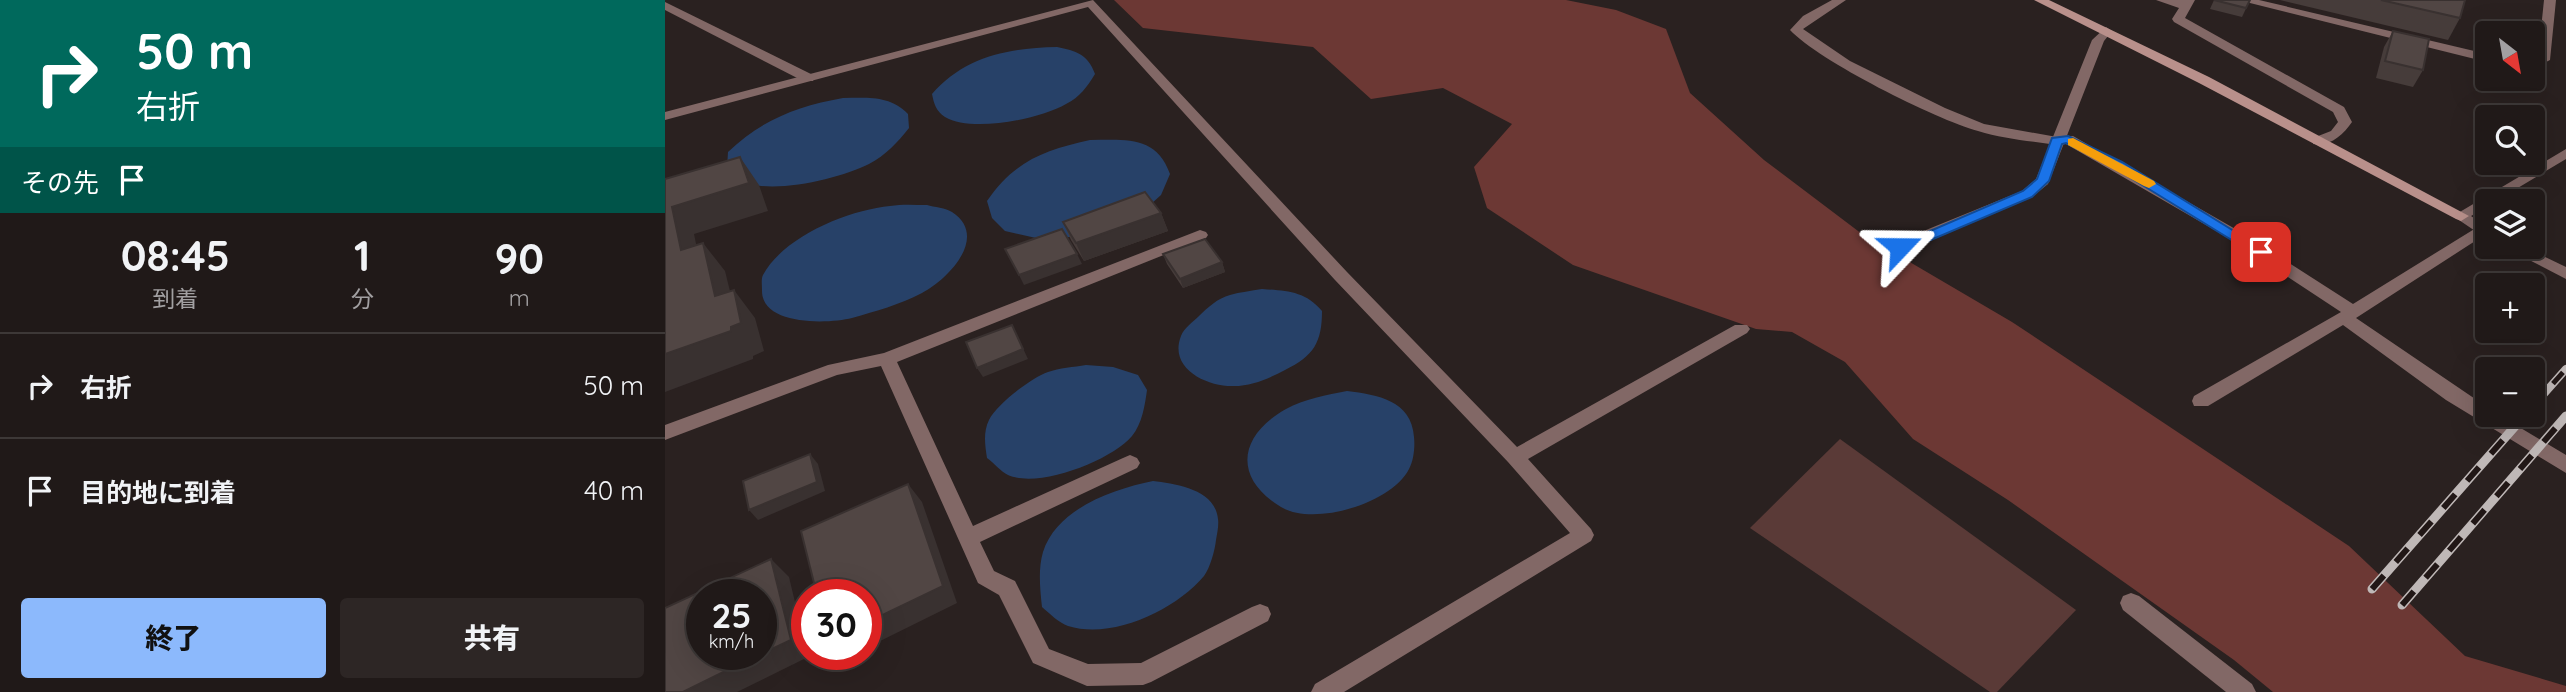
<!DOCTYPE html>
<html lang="ja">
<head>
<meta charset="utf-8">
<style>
	:root { --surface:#201918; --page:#2d2625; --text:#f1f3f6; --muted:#a2a0a2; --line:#3d3837; --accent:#8cb9fc }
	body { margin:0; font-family:Quicksand,"Noto Sans JP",sans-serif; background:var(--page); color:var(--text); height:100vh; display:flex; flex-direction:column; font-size:26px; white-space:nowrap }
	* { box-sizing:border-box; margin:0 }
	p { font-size:23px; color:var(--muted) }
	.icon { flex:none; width:38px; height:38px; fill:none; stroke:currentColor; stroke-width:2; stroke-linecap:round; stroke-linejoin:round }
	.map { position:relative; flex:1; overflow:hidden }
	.details { display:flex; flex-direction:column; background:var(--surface); width:665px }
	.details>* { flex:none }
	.hud { background:#00695c; color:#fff; overflow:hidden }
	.needle { width:46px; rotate:149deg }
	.tools { position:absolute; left:1810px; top:21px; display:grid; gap:14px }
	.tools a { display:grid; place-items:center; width:70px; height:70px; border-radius:7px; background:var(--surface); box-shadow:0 7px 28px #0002,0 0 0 2px var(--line); font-size:35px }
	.speed { position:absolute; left:21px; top:579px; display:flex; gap:14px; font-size:35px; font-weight:700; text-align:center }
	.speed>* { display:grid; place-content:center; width:91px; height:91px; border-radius:50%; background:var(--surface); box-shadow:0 7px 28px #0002,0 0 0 2px var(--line); line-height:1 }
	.speed small { font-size:18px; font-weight:400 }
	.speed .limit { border:10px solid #d22; background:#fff; color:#111 }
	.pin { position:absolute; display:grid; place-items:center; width:60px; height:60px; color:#fff; margin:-30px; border-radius:14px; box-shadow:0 4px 10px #0006 }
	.me { position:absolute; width:77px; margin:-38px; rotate:67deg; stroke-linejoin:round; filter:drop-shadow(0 0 5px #0008) }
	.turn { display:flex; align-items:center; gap:24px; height:147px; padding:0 21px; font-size:32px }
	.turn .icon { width:91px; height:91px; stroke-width:2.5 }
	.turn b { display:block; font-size:49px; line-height:60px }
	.then { display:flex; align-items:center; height:66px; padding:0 21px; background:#0003; gap:14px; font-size:26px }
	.eta { display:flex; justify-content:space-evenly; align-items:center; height:119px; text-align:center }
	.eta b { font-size:42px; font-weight:800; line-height:49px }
	.action { display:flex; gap:14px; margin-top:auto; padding:14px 21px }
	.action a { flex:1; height:80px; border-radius:7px; background:var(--accent); color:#111; font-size:28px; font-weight:800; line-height:80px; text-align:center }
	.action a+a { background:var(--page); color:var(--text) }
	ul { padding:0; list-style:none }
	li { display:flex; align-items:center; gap:21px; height:105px; padding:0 21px; border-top:2px solid var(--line) }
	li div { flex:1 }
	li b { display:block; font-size:26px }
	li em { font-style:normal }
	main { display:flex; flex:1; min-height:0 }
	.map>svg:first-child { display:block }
	.green { fill:#5a3a37 }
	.forest { fill:#6c3834 }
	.water { fill:#274168 }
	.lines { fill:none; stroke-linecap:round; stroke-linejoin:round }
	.lane { fill:#826866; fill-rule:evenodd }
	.street { fill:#826866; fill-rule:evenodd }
	.secondary { fill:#b9908b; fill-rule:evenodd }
	.rail-far1-casing { stroke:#bfb8b7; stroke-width:8 }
	.rail-casing { stroke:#bfb8b7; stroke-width:9 }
	.rail-far1 { stroke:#211716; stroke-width:5; stroke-dasharray:15; stroke-linecap:butt }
	.rail { stroke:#211716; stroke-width:6; stroke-dasharray:18; stroke-linecap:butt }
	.wall { fill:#463c3a }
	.shaded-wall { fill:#393130 }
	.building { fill:#514644; stroke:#393130; stroke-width:2 }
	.route { fill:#1a73e8; stroke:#114b97; stroke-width:2 }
	.slow { fill:#f59e0b }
</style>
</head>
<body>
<main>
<section class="details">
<div class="hud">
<div class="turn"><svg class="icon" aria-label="right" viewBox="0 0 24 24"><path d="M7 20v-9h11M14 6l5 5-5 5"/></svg><div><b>50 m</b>右折</div></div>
<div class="then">その先<svg class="icon" aria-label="arrive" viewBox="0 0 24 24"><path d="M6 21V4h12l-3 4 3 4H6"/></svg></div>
</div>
<div class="eta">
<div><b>08:45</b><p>到着</p></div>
<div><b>1</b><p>分</p></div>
<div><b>90</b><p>m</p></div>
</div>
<ul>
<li><svg class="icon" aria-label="right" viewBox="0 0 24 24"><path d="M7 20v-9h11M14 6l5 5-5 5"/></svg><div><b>右折</b></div><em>50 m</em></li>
<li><svg class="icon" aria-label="arrive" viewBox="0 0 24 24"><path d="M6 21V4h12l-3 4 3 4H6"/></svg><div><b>目的地に到着</b></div><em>40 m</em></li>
</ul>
<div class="action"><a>終了</a><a>共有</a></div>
</section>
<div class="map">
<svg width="1901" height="692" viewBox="0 0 1901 692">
	<rect width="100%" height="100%" fill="#2a2120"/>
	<path class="green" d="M1175,439L1411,610L1332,692H1325L1085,528Z"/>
	<path class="forest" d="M449,0H901L951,10L1001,29L1025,93L1099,160L1197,234L1347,322L1684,546L1800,656L1901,686V692H1608L1569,660L1343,500L1248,439L1180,362L1127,332L1091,329L908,265L822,208L809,167L847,124L778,88L706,99L648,47L478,28Z"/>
	<g class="water">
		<path d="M392,47C411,51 423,54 430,74C422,87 415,97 401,104C375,119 307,133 280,117C271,111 269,104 267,94C300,56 344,48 392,47Z"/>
		<path d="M178,98C203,98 224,95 243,114L244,128C232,143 221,155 204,164C174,179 104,196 73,180C69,178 65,171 62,168L63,152C96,120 133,106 178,98Z"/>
		<path d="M425,140C461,140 491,135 505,174L496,195L475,214L406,237L371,238L340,231L327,218L322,201C349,161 380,150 425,140Z"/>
		<path d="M262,205C269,207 281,208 287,212C325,237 282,280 257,293C234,305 211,311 187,318C163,324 96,326 97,290C97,285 96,279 98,275C119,236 184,210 225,206C237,204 250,205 262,205Z"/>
		<path d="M597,289C622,291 640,291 657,311C657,342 649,356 620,370C605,378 587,386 569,386C543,387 503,369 516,336C519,328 528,322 534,316C542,308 553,298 565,295C575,292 586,291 597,289Z"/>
		<path d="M421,365L448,367L473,375L482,390C480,405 477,424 467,436C447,460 374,489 343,475C336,472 329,463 322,458C320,445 318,432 324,420C332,404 366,378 383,372C394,368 409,367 421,365Z"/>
		<path d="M682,391C713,395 746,400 749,437C750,446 749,460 744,469C727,503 649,527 616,507C568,478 573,436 621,409C639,399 662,395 682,391Z"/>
		<path d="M488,481C511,484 550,489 553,519C554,525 552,534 551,540C550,550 545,568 539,576C510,610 448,640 403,626C394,623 384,613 377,607C375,589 373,569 378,552C392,508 449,489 488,481Z"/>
	</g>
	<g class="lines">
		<g class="lane">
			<path d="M1167,0H1181L1138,29L1185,61L1280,108L1319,124L1392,137L1408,136L1579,234L1688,304L1811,228H1821V234L1691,318L1822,407V415H1834L1901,455V473L1781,400L1678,325L1543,406H1529L1527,401L1529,396L1676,312L1567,240L1401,144L1392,145C1366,141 1338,139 1313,131C1270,119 1154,61 1125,30L1138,16Z"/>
			<path d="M1491,0H1530L1520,18L1679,107L1687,122C1678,135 1665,147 1648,144V138L1666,131L1673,122L1668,112L1509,22L1507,19L1514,8Z"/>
			<path d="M1573,0H1594L1822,54V62Z"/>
			<path d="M1879,0H1891L1885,60L1867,69V60L1873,58Z"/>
			<path d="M0,2L148,75L149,78L148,81H138L0,10Z"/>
			<path d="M535,230L541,232L543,235L541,238L232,362L308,526L458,458L465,455L472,458L475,463L472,468L315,542L329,571L350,581L384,649L423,664L476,663L587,607L595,604L603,607L606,614L603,621L486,682L478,685L422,686L368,663L334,595L313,583L216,366L172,375L0,440V425L163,365L219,353Z"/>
			<path d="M1466,593L1474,596L1587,684L1591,692H1561L1458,610L1455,603L1458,596Z"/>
		</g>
		<g class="street">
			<path d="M428,0L682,272L852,447L1070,325H1082L1085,329L1082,333L863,459L926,529L929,535L926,541L679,692H646L650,684L905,533L843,462L670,280L423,7L0,120V112Z"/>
			<path d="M1441,27L1447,31L1439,41L1383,184L1367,197L1241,251H1229L1227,247L1229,243L1357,191L1371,179L1427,40Z"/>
			<path d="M1901,149V159L1831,201H1822V207L1806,216L1822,227V239L1788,216Z"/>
			<path d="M1839,247H1859L1901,267V279Z"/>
		</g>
		<path class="secondary" d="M1369,0H1384L1544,77L1804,216L1796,221L1791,219L1534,83Z"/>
		<g class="rail-far1-casing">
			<path id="rail-far1" d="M1868,406L1901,369"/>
		</g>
		<g class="rail-casing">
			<g id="rail">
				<path d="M1867,407L1869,404"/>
				<path d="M1707,589L1860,415"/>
				<path d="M1737,605L1901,416"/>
			</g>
		</g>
		<use href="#rail-far1" class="rail-far1"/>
		<use href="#rail" class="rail"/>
	</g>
	<g class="wall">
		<path d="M1549,0H1585L1577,17L1545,9Z"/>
		<path d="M1615,0H1800L1795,18L1783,40Z"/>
		<path d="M1728,31L1758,70L1748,87L1711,78L1719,47Z"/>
		<path d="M496,213L503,231L419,261L406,240L398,222Z"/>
		<path d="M498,254L557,262L560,272L518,288L502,264Z"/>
	</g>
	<g class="shaded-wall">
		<path d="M75,157L94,185L103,211L29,234L38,278L16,250L7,207Z"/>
		<path d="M496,213L503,231L419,261L411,243Z"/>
		<path d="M38,243L60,271L73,324L50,296Z"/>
		<path d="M412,254L417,264L359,285L354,275Z"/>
		<path d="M557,262L560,272L518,288L515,279Z"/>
		<path d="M69,290L90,318L99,351L88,356V359L0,392V354Z"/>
		<path d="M347,325L363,359L318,377L312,368Z"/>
		<path d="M145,454L153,464L160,491L93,520L84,510Z"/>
		<path d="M243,484L257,502L292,603L201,648V623Z"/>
		<path d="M106,559L124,577L143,657L72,692H18Z"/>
		<path d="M177,654H187L181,658Z"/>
	</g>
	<g class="building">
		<path d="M1549,0H1585L1581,8Z"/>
		<path d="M1716,0H1800L1795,18Z"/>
		<path d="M1728,31L1764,39L1758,70L1720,61Z"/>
		<path d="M75,157L84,183L7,207L16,250L38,243L50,296L69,290L76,323L66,327V331L0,354V179Z"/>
		<path d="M480,192L496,213L411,243L398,222Z"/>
		<path d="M397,229L412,254L354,275L340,249Z"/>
		<path d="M540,239L557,262L515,279L498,254Z"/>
		<path d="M347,325L358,349L312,368L301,342Z"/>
		<path d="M145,454L152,482L84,510L78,481Z"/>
		<path d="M243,484L278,586L201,623V595H152L136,531Z"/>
		<path d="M106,559L126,640L96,654V595H37V654H95L18,692H0V608Z"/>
	</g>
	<path class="route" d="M1403,136L1457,162L1603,252L1601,255H1591L1448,167L1401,143L1397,144L1384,181L1367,197L1240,251L1235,252L1228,247L1358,191L1372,179L1387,138Z"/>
	<path class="slow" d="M1408,138L1489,181L1491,184L1484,188L1479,186L1403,145V139Z"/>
</svg>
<div class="tools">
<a><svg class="needle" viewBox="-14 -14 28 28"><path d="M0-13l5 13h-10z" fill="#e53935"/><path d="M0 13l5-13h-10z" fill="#a2a0a2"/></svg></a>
<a><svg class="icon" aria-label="search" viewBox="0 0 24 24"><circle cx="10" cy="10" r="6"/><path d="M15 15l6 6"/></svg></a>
<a><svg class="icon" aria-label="layers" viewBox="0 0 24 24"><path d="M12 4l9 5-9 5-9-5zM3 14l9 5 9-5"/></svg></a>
<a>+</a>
<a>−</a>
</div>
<div class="speed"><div>25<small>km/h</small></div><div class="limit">30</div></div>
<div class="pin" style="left:1596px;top:252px;background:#d93025"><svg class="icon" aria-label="arrive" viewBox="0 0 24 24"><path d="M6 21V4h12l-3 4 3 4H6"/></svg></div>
<svg class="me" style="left:1235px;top:247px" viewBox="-20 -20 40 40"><path d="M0-17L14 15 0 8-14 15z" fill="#1a73e8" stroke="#fff" stroke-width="4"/></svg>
</div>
</main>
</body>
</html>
